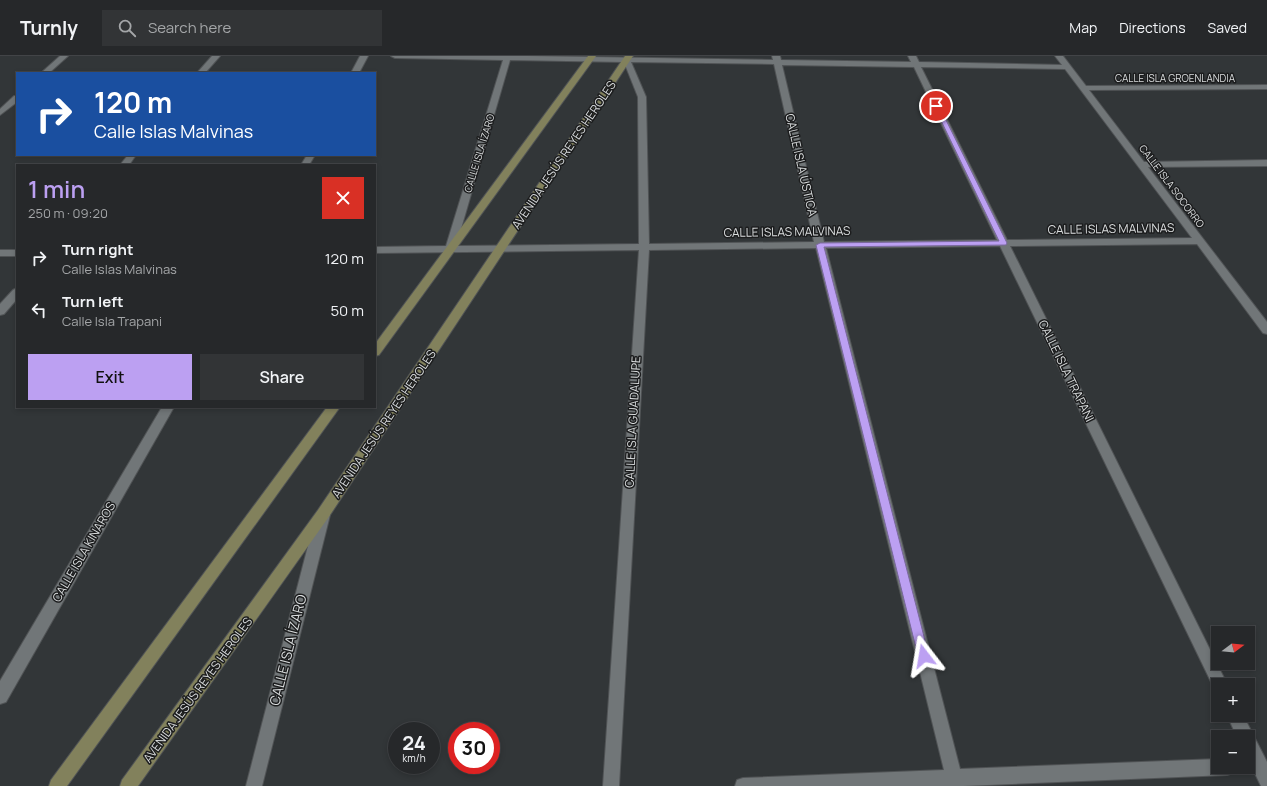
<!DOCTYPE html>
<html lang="en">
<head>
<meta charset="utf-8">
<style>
	:root { --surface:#26282a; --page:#323436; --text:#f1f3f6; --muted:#a4a6a8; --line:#424447; --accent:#bca0f2 }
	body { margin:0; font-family:Manrope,sans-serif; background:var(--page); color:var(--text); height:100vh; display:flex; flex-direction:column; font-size:15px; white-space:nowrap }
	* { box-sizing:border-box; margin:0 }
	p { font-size:13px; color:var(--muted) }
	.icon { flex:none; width:22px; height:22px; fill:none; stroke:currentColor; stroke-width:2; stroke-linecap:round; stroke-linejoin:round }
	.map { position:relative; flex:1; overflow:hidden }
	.sheet { position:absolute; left:16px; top:108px; width:360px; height:244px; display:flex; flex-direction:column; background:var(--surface); border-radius:0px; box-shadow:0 2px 6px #0003,0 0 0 1px var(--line) }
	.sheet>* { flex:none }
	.hud { position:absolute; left:16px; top:16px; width:360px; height:84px; border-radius:0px; box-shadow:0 2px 6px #0003,0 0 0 1px var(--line); background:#1a4fa0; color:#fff; overflow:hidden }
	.needle { width:26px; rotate:74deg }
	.fabs { position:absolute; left:1211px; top:570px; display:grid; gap:8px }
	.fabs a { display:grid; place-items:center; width:44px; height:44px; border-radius:0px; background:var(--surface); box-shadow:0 2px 6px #0003,0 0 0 1px var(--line); font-size:20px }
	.speed { position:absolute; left:388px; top:666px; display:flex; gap:8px; font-size:20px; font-weight:700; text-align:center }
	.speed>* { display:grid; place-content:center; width:52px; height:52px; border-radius:50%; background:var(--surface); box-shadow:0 2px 6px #0003,0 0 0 1px var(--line); line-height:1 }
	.speed small { font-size:10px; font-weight:400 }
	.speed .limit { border:6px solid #d22; background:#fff; color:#111 }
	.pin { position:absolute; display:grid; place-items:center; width:34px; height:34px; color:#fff; margin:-17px; border:2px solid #fff; border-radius:50%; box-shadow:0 1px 4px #0007 }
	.me { position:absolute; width:44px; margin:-22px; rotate:346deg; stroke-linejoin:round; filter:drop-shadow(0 0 3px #0008) }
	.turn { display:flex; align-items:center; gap:14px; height:84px; padding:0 12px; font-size:18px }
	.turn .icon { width:52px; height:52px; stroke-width:2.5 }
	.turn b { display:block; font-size:28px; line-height:34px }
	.round { display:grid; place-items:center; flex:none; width:42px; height:42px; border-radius:0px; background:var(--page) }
	.headline { display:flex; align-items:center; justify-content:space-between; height:68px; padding:0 12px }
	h1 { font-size:24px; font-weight:600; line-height:30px; color:var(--accent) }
	.cta { display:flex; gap:8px; margin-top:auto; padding:8px 12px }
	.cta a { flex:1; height:46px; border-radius:0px; background:var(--accent); color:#111; font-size:16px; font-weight:600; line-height:46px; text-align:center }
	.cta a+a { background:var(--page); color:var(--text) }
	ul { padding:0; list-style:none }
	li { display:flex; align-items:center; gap:12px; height:52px; padding:0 12px }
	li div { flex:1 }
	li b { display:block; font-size:15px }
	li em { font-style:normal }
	header { display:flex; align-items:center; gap:24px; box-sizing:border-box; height:56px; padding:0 20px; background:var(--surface); border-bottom:1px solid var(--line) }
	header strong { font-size:19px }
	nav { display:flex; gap:22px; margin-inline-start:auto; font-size:14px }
	.search { width:280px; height:36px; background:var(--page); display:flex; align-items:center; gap:10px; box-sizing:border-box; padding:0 14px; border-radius:0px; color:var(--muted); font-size:15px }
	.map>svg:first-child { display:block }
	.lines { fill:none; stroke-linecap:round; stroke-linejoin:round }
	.street-casing { stroke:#505355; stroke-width:2 }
	.secondary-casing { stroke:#505355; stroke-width:2 }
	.street { fill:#717678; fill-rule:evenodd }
	.secondary { fill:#82815c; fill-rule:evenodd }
	.route { fill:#bca0f2; stroke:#7a689d }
	.labels { text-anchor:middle; stroke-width:3; stroke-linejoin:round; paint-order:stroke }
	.far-street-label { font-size:10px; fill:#daddde; stroke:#1c1d1e }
	.street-label { font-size:12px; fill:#daddde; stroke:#1c1d1e }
	.near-street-label { font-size:14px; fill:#daddde; stroke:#1c1d1e }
</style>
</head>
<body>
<header>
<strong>Turnly</strong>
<div class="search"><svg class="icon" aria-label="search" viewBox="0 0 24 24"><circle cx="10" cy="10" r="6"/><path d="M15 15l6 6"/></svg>Search here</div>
<nav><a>Map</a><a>Directions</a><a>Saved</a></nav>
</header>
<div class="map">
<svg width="1267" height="730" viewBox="0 0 1267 730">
	<rect width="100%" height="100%" fill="#323638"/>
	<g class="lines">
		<g class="street-casing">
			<g id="street">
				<path d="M60,0H68L49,17H41Z"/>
				<path d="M212,0H220L205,17H197Z"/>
				<path d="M360,0H368L359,17H351Z"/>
				<path d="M391,0H528L773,4L772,0H780L781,4L911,6L908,0H916L919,6L1062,9L1055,0H1063L1086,30L1267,29V33L1089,34L1144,106L1267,104V110L1148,111L1267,266V278L1263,277L1197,188L1010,190L1225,624L1228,629H1218V636L1215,634L1000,190L826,192L960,713L1218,703V711H1235L1233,717L1227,719L964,730H735L737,724L743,722L944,714L816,192L649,194L619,730H603L639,194L375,197V191L446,190L503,4L395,2ZM510,4L624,6L638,41L639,188L456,190ZM631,6L774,8L814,186L649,188L646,41ZM782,9L914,11L997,184L824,186ZM921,11L1065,13L1192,182L1007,184Z"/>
				<path d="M14,40H17V46L0,59V53Z"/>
				<path d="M128,99H136L129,109H120Z"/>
				<path d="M307,99H315L309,109H301Z"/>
				<rect x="0" y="194" width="17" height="6"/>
				<path d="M17,232V243L4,258L0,259V248L13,234Z"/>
				<path d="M162,351H174L6,646L0,648V625Z"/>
				<path d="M323,453L328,455L330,459L262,730H246L316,459L318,455Z"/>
				<path d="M1227,659H1243L1267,706V730H1261L1248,703V681H1237Z"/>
			</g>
		</g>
		<g class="secondary-casing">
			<g id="secondary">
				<path d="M588,0H596L379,299L375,300V288Z"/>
				<path d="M625,0H633L328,462L138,730H120L122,724L318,454Z"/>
				<path d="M327,351H340L67,730H49L51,724Z"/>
			</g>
		</g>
		<use href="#street" class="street"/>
		<use href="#secondary" class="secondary"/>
	</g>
	<path class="route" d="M934,49L939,50L1007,187L1006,189L824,191L929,600L928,604L924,606L920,604L918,600L816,189L820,187L999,185L934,50Z"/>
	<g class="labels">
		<g class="far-street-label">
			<text x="1175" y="26">CALLE ISLA GROENLANDIA</text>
			<text transform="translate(479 97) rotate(-73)" y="4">CALLE ISLA ÍZARO</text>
			<text transform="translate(1172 130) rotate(53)" y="4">CALLE ISLA SOCORRO</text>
		</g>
		<g class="street-label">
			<text transform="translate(564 99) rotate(-56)" y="4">AVENIDA JESÚS REYES HEROLES</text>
			<text transform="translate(801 109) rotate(77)" y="4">CALLE ISLA ÚSTICA</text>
			<text transform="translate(1111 173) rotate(-1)" y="4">CALLE ISLAS MALVINAS</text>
			<text transform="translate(787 176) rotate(-1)" y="4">CALLE ISLAS MALVINAS</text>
			<text transform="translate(1066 315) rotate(64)" y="4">CALLE ISLA TRAPANI</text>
			<text transform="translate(633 366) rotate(-87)" y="4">CALLE ISLA GUADALUPE</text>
			<text transform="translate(384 368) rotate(-56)" y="4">AVENIDA JESÚS REYES HEROLES</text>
			<text transform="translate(84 496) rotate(-60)" y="4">CALLE ISLA KINAROS</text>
			<text transform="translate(198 634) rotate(-54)" y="4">AVENIDA JESÚS REYES HEROLES</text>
		</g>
		<g class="near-street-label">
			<text transform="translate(288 594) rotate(-76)" y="5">CALLE ISLA ÍZARO</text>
		</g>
	</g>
</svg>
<div class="fabs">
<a><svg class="needle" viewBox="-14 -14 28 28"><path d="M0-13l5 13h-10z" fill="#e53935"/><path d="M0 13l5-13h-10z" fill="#a4a6a8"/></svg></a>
<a>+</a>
<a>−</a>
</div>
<div class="speed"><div>24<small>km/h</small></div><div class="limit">30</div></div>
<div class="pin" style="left:936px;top:50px;background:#d93025"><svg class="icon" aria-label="arrive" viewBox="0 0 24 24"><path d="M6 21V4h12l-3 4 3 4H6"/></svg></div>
<svg class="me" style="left:924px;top:600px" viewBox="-20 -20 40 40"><path d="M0-17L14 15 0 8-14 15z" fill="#bca0f2" stroke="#fff" stroke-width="4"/></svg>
<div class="hud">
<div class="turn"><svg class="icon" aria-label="right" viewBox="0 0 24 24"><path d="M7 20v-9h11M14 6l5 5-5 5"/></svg><div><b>120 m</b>Calle Islas Malvinas</div></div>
</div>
<section class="sheet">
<div class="headline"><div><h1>1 min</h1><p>250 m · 09:20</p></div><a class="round" style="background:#d93025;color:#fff"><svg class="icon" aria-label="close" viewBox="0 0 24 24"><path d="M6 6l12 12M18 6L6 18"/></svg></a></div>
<ul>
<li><svg class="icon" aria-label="right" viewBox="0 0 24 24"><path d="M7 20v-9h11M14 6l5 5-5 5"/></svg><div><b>Turn right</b><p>Calle Islas Malvinas</p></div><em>120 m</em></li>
<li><svg class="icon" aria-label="left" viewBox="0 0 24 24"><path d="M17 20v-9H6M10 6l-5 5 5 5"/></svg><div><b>Turn left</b><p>Calle Isla Trapani</p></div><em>50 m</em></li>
</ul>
<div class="cta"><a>Exit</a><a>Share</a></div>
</section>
</div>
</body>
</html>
